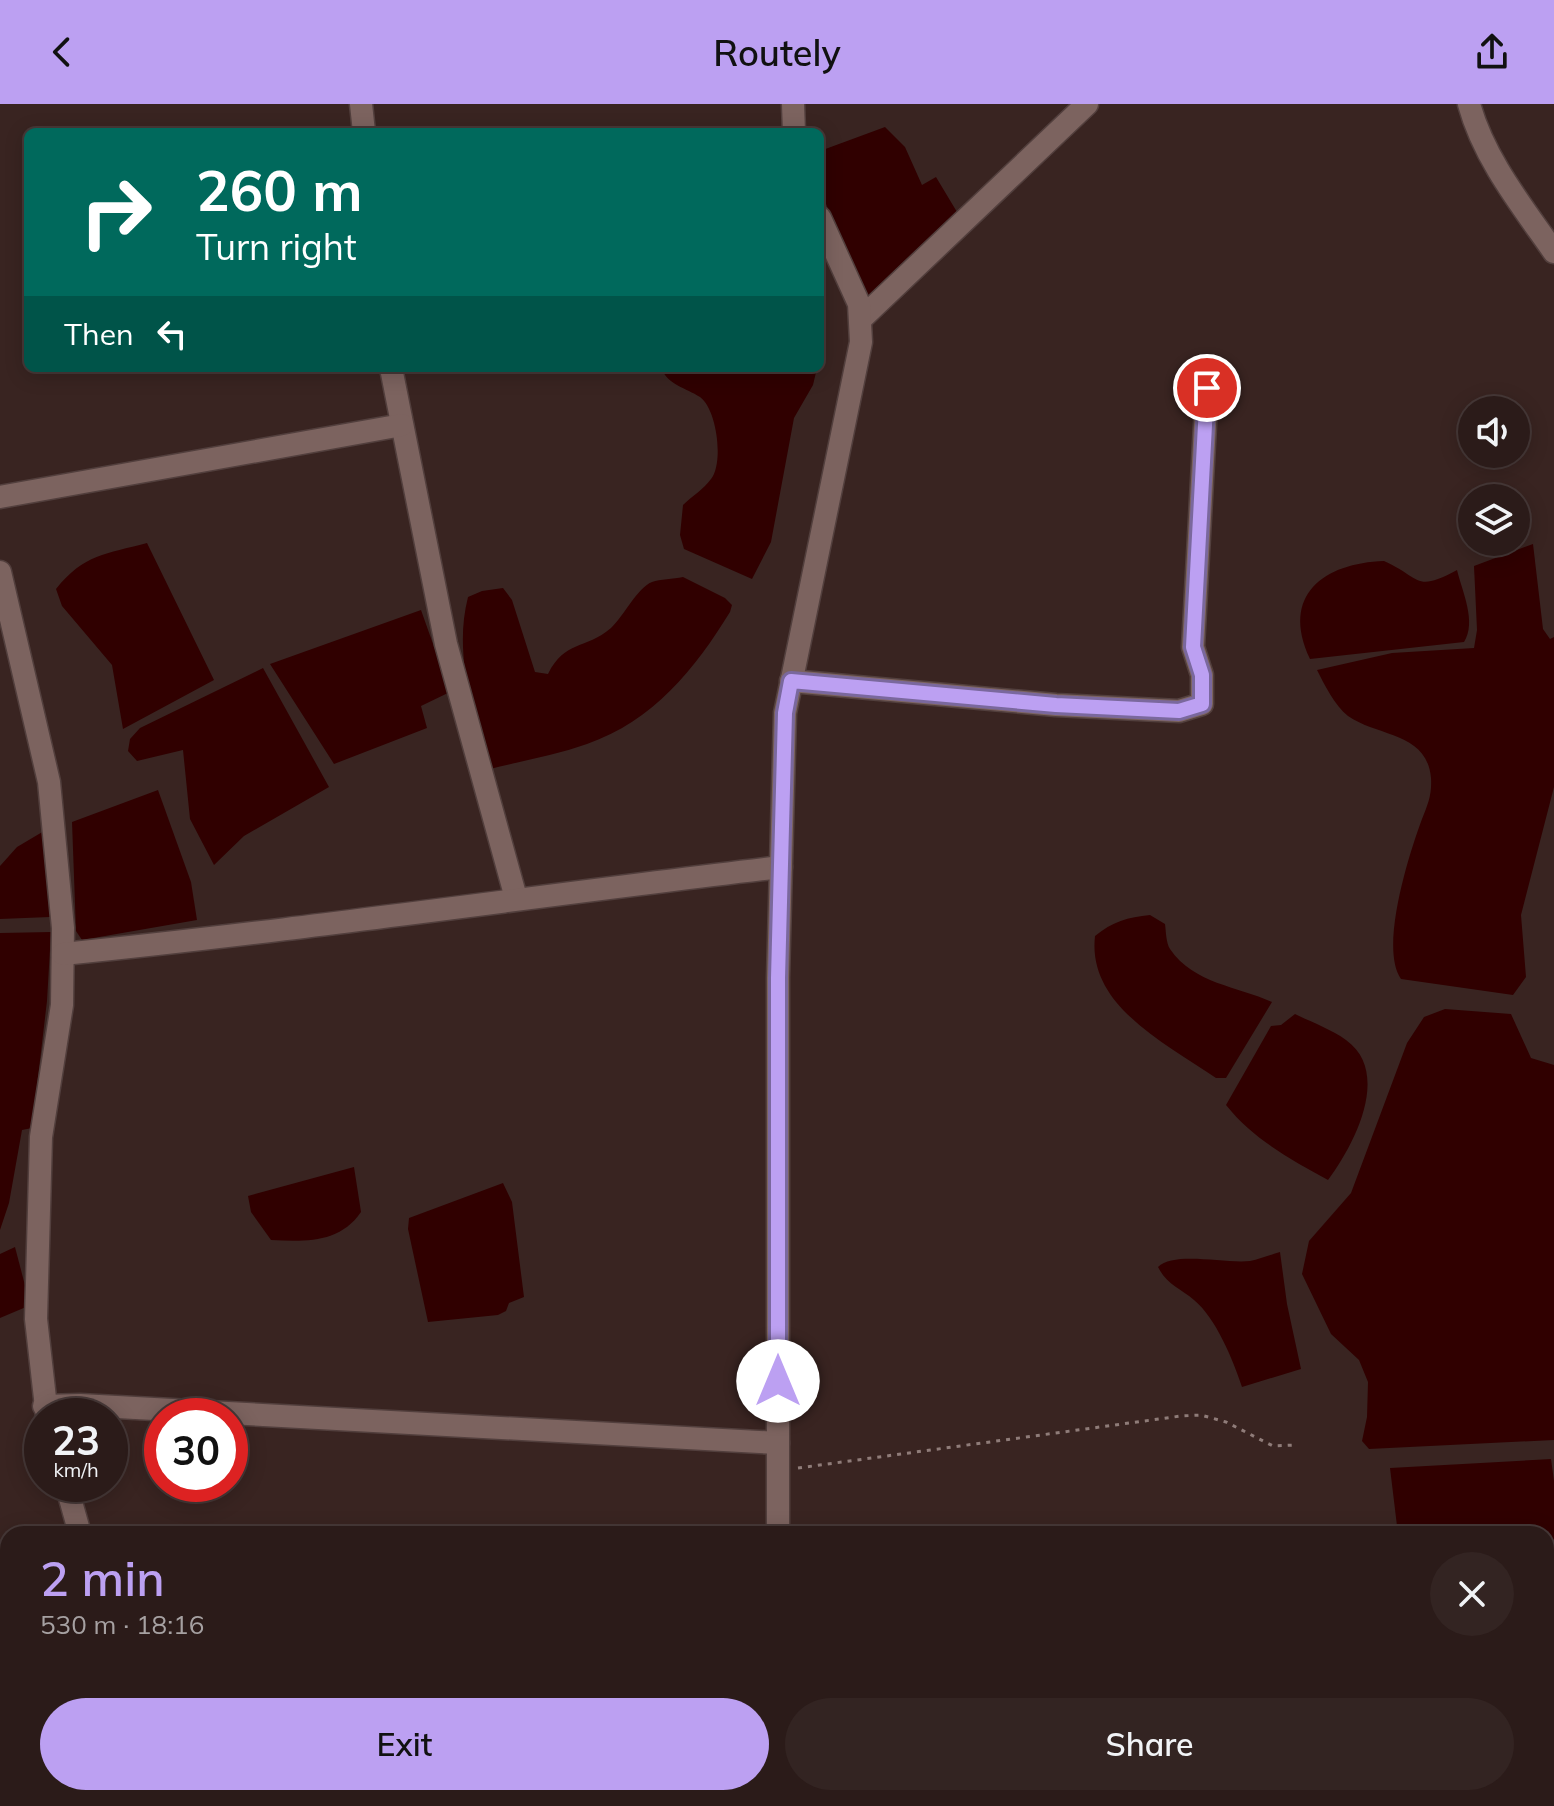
<!DOCTYPE html>
<html lang="en">
<head>
<meta charset="utf-8">
<style>
	:root { --surface:#2b1b19; --page:#332422; --text:#f1f3f6; --muted:#a6a1a2; --line:#473938; --accent:#bca0f2 }
	body { margin:0; font-family:Mulish,sans-serif; background:var(--page); color:var(--text); height:100vh; display:flex; flex-direction:column; font-size:30px; white-space:nowrap }
	* { box-sizing:border-box; margin:0 }
	p { font-size:26px; color:var(--muted) }
	.icon { flex:none; width:44px; height:44px; fill:none; stroke:currentColor; stroke-width:2; stroke-linecap:round; stroke-linejoin:round }
	.map { position:relative; flex:1; overflow:hidden }
	.details { position:absolute; left:0px; top:1422px; width:1554px; height:280px; display:flex; flex-direction:column; background:var(--surface); border-radius:24px 24px 0 0; box-shadow:0 4px 20px #0003,0 0 0 2px var(--line) }
	.details>* { flex:none }
	.hud { position:absolute; left:24px; top:24px; width:800px; height:244px; border-radius:12px; box-shadow:0 4px 20px #0003,0 0 0 2px var(--line); background:#00695c; color:#fff; overflow:hidden }
	.controls { position:absolute; left:1458px; top:292px; display:grid; gap:16px }
	.controls a { display:grid; place-items:center; width:72px; height:72px; border-radius:50%; background:var(--surface); box-shadow:0 4px 20px #0003,0 0 0 2px var(--line); font-size:40px }
	.speed { position:absolute; left:24px; top:1294px; display:flex; gap:16px; font-size:40px; font-weight:700; text-align:center }
	.speed>* { display:grid; place-content:center; width:104px; height:104px; border-radius:50%; background:var(--surface); box-shadow:0 4px 20px #0003,0 0 0 2px var(--line); line-height:1 }
	.speed small { font-size:20px; font-weight:400 }
	.speed .limit { border:12px solid #d22; background:#fff; color:#111 }
	.pin { position:absolute; display:grid; place-items:center; width:68px; height:68px; color:#fff; margin:-34px; border:4px solid #fff; border-radius:50%; box-shadow:0 2px 8px #0007 }
	.me { position:absolute; width:88px; margin:-44px; rotate:0deg; stroke-linejoin:round; filter:drop-shadow(0 0 6px #0008) }
	.turn { display:flex; align-items:center; gap:28px; height:168px; padding:0 40px; font-size:36px }
	.turn .icon { width:104px; height:104px; stroke-width:2.5 }
	.turn b { display:block; font-size:56px; line-height:68px }
	.then { display:flex; align-items:center; height:76px; padding:0 40px; background:#0003; gap:16px; font-size:30px }
	.round { display:grid; place-items:center; flex:none; width:84px; height:84px; border-radius:42px; background:var(--page) }
	.headline { display:flex; align-items:center; justify-content:space-between; height:136px; padding:0 40px }
	h1 { font-size:48px; font-weight:600; line-height:60px; color:var(--accent) }
	.cta { display:flex; gap:16px; margin-top:auto; padding:16px 40px }
	.cta a { flex:1; height:92px; border-radius:48px; background:var(--accent); color:#111; font-size:32px; font-weight:600; line-height:92px; text-align:center }
	.cta a+a { background:var(--page); color:var(--text) }
	header { display:flex; justify-content:space-between; align-items:center; height:104px; padding:0 40px; background:var(--accent); color:#111; font-size:36px; font-weight:600 }
	.map>svg:first-child { display:block }
	.water { fill:#300000 }
	.lines { fill:none; stroke-linecap:round; stroke-linejoin:round }
	.minor-casing { stroke:#523f3d; stroke-width:25 }
	.path { stroke:#8f7c79; stroke-width:3; stroke-dasharray:4 6; stroke-linecap:butt }
	.minor { stroke:#7c635f; stroke-width:22 }
	.route-casing { stroke:#7a689d; stroke-width:20 }
	.route { stroke:#bca0f2; stroke-width:14 }
</style>
</head>
<body>
<header><svg class="icon" aria-label="back" viewBox="0 0 24 24"><path d="M15 5l-7 7 7 7"/></svg>Routely<svg class="icon" aria-label="share" viewBox="0 0 24 24"><path d="M12 15V3M7 8l5-5 5 5M5 13v7h14v-7"/></svg></header>
<div class="map">
<svg width="1554" height="1702" viewBox="0 0 1554 1702">
	<rect width="100%" height="100%" fill="#392421"/>
	<g class="water">
		<path d="M885,23L905,43L922,81L936,73L957,108L867,195L820,86V47Z"/>
		<path d="M661,264H817L813,281L794,314L771,438L752,475L684,445L680,431L683,401C692,392 704,385 711,375C724,359 717,305 700,293C686,284 668,281 661,264Z"/>
		<path d="M147,439L214,576L123,625L112,561L62,502L56,485C84,450 106,450 147,439Z"/>
		<path d="M1533,440L1543,525L1550,535L1554,533V683L1521,811L1526,873L1513,891L1401,875C1379,844 1409,750 1422,715C1428,700 1432,691 1431,674C1427,628 1378,633 1348,612C1335,602 1324,580 1317,566L1392,549L1474,544L1477,526L1474,462Z"/>
		<path d="M1384,457C1422,474 1414,489 1457,466C1462,487 1477,518 1464,538L1310,555C1280,491 1324,459 1384,457Z"/>
		<path d="M683,473L725,494L732,501L730,508C695,565 653,617 587,640C556,651 522,657 490,665C474,609 453,552 468,493L482,487L503,484L512,496L535,568L548,570C565,536 585,546 611,524C624,512 637,484 652,478C660,475 673,475 683,473Z"/>
		<path d="M421,506L450,588L421,602L427,624L334,660L270,560Z"/>
		<path d="M263,564L329,683L244,732L214,761L190,715L183,646L137,657L128,647L130,635L140,624Z"/>
		<path d="M158,686L191,778L197,816L82,836L76,827L72,718Z"/>
		<path d="M44,727L50,813L0,815V762L17,743Z"/>
		<path d="M1150,811L1165,820C1166,827 1166,839 1170,845C1194,880 1237,882 1272,898L1226,974H1216C1167,940 1087,902 1095,832C1112,818 1128,813 1150,811Z"/>
		<path d="M51,828L47,897L32,1024L22,1026L9,1099L0,1126V829Z"/>
		<path d="M1445,905L1511,910L1531,954L1554,961V1336L1369,1345L1362,1337L1367,1313L1368,1278L1359,1256L1331,1230L1302,1170L1309,1137L1351,1089L1407,939L1424,913Z"/>
		<path d="M1295,910C1311,918 1331,925 1346,936C1392,969 1354,1041 1328,1076C1290,1055 1253,1035 1226,1001L1271,922L1281,921Z"/>
		<path d="M354,1063L361,1108C340,1139 305,1138 271,1136L251,1108L248,1092Z"/>
		<path d="M503,1079L512,1098L524,1193L509,1199L506,1207L498,1211L428,1218L408,1125L409,1114Z"/>
		<path d="M15,1143L28,1193L26,1203L0,1214V1150Z"/>
		<path d="M1280,1148L1287,1200L1301,1265L1242,1283C1233,1256 1216,1214 1194,1196C1180,1184 1167,1181 1158,1163C1174,1147 1226,1160 1250,1157C1260,1155 1270,1151 1280,1148Z"/>
		<path d="M1551,1355L1554,1377V1702H1317V1694H1546V1430H1398L1390,1364Z"/>
	</g>
	<g class="lines">
		<g class="minor-casing">
			<g id="minor">
				<path d="M361,0L364,28"/>
				<path d="M793,0L794,28"/>
				<path d="M1469,0C1484,55 1522,102 1554,148"/>
				<path d="M861,215L1087,0"/>
				<path d="M391,264L446,540L516,794"/>
				<path d="M0,393L402,321"/>
				<path d="M0,468L49,678L63,824L62,901L41,1033L36,1215L47,1312"/>
				<path d="M791,577L1056,601L1179,607L1202,600V571L1193,543L1207,284"/>
				<path d="M63,850C303,826 542,791 781,763"/>
				<path d="M44,1302L80,1301L778,1339"/>
				<path d="M66,1380L80,1430"/>
				<path d="M778,1430V874L785,609L861,238L859,200L820,114"/>
				<path d="M158,1694L161,1702"/>
				<path d="M778,1702V1694"/>
			</g>
		</g>
		<path class="path" d="M798,1364L1181,1312L1201,1311L1226,1318L1273,1342L1295,1341"/>
		<use href="#minor" class="minor"/>
	</g>
	<g class="lines">
		<g class="route-casing">
			<path id="route" d="M778,1277V874L785,609L791,577L1056,601L1179,607L1202,600V571L1193,543L1207,284"/>
		</g>
		<use href="#route" class="route"/>
	</g>
</svg>
<div class="controls">
<a><svg class="icon" aria-label="sound" viewBox="0 0 24 24"><path d="M4 9h4l5-4v14l-5-4H4zM17 9q2 3 0 6"/></svg></a>
<a><svg class="icon" aria-label="layers" viewBox="0 0 24 24"><path d="M12 4l9 5-9 5-9-5zM3 14l9 5 9-5"/></svg></a>
</div>
<div class="speed"><div>23<small>km/h</small></div><div class="limit">30</div></div>
<div class="pin" style="left:1207px;top:284px;background:#d93025"><svg class="icon" aria-label="arrive" viewBox="0 0 24 24"><path d="M6 21V4h12l-3 4 3 4H6"/></svg></div>
<svg class="me" style="left:778px;top:1277px" viewBox="-20 -20 40 40"><circle r="19" fill="#fff"/><path d="M0-13L10 11 0 6-10 11z" fill="#bca0f2"/></svg>
<div class="hud">
<div class="turn"><svg class="icon" aria-label="right" viewBox="0 0 24 24"><path d="M7 20v-9h11M14 6l5 5-5 5"/></svg><div><b>260 m</b>Turn right</div></div>
<div class="then">Then<svg class="icon" aria-label="left" viewBox="0 0 24 24"><path d="M17 20v-9H6M10 6l-5 5 5 5"/></svg></div>
</div>
<section class="details">
<div class="headline"><div><h1>2 min</h1><p>530 m · 18:16</p></div><a class="round"><svg class="icon" aria-label="close" viewBox="0 0 24 24"><path d="M6 6l12 12M18 6L6 18"/></svg></a></div>
<div class="cta"><a>Exit</a><a>Share</a></div>
</section>
</div>
</body>
</html>
